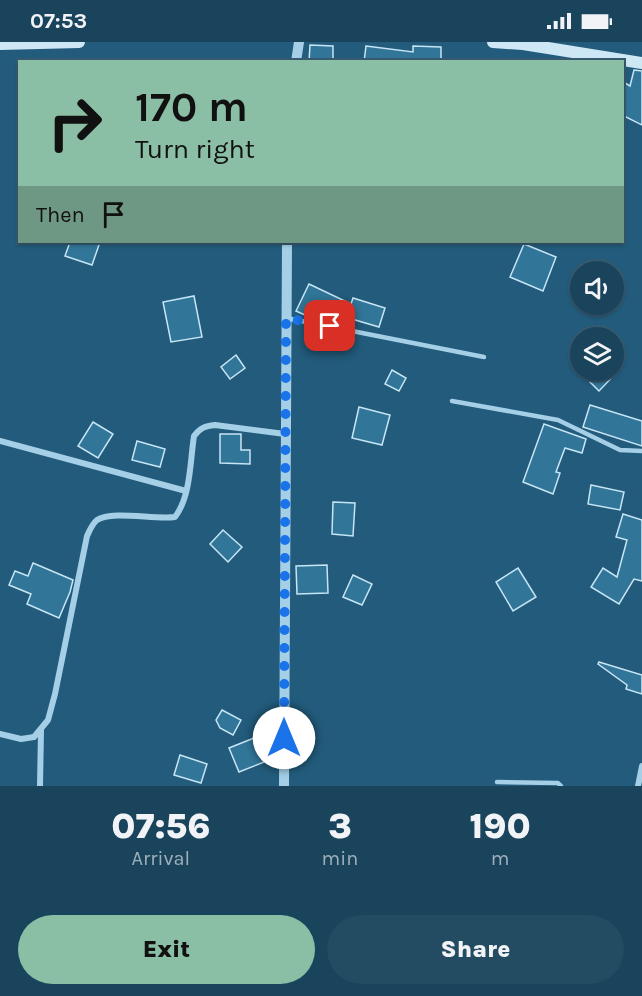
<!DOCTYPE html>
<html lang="en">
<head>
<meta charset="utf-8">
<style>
	:root { --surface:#1a445c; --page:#234b62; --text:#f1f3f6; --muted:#9fb0bb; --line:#385c72; --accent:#8abfa5 }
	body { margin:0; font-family:Karla,sans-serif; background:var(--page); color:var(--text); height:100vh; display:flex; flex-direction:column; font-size:22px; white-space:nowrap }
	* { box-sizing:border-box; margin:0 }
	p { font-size:20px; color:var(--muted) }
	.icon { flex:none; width:33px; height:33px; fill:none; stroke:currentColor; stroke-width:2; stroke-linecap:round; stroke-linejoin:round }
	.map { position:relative; height:744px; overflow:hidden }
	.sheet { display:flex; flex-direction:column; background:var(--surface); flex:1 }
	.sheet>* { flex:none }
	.guide { position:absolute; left:18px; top:18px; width:606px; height:183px; border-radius:0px; box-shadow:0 2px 4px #0004,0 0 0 2px var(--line); background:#8abfa5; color:#111; overflow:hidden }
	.buttons { position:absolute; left:570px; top:219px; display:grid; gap:12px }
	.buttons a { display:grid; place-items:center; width:54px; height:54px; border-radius:50%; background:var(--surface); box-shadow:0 2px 4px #0004,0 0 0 2px var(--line); font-size:30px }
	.pin { position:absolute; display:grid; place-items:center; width:51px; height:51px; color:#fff; margin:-26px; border-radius:12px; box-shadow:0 3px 9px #0006 }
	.me { position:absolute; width:66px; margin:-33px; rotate:0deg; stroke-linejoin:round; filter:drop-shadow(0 0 4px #0008) }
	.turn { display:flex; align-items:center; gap:21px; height:126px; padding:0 18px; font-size:27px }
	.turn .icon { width:78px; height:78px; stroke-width:2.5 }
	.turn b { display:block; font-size:42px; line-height:51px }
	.then { display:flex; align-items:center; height:57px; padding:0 18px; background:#0003; gap:12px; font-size:22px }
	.eta { display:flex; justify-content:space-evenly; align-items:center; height:102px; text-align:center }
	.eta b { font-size:36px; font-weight:800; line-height:42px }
	.action { display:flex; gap:12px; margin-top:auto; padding:12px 18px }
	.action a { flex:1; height:69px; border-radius:36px; background:var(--accent); color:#111; font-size:24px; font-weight:800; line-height:69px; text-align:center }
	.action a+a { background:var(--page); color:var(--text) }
	.status { display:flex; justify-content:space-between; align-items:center; height:42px; padding:0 30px; background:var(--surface); direction:ltr }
	.status svg { height:16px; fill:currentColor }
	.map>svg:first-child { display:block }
	.building { fill:#317598; stroke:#c7e5f4; stroke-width:1.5 }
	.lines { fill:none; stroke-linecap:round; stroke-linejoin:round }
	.service { stroke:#a4cfe6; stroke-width:4.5 }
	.minor { stroke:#a4cfe6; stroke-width:6 }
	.tertiary { stroke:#a4cfe6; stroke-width:10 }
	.secondary { stroke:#cee7f5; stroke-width:12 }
	.route { stroke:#1a73e8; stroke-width:10; stroke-dasharray:0 18 }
</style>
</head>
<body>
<div class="status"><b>07:53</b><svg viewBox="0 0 49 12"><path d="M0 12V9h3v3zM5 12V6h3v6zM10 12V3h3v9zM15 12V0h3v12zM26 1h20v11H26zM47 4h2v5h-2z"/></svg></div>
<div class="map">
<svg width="642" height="744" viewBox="0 0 642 744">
	<rect width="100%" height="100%" fill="#225b7b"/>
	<g class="building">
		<path d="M310,3L333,4V20H309Z"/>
		<path d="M366,4L413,10V4L441,5V20H364Z"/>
		<path d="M634,28L642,29V83L622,73V39L630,44Z"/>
		<path d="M70,200H100L92,223L65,214Z"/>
		<path d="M524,202L556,215L543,249L510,235Z"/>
		<path d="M309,242L351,262L353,256L385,266L379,285L328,270L324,279L312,276L296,269Z"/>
		<path d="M194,254L202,295L171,300L163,260Z"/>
		<path d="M236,313L245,326L230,337L221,325Z"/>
		<path d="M392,328L406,336L399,349L385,342Z"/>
		<path d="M587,328H619L599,349L590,340L594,336Z"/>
		<path d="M590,363L642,379V404L583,385Z"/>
		<path d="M359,365L390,373L382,403L352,396Z"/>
		<path d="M93,380L113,392L98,416L78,404Z"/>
		<path d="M544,382L586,397L582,411L565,406L556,430L560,431L553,452L523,440Z"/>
		<path d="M220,392H241V408H250V422L220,421Z"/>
		<path d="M137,399L165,407L160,425L132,418Z"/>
		<path d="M591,443L624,450L620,468L588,462Z"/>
		<path d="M333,460L355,461L353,494L332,492Z"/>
		<path d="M623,472L642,478V539L634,537L619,562L591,545L603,526L617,535L627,498L616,495Z"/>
		<path d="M223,488L242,505L228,520L210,502Z"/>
		<path d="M33,521L73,538L70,550L59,576L27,562L31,552L9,543L15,529L28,534Z"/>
		<path d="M327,523L328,551L297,552L296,524Z"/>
		<path d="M518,526L536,555L513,569L496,540Z"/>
		<path d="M353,533L372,542L362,563L343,555Z"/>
		<path d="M599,620L642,633V652L626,647L627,643L598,622Z"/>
		<path d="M222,668L241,678L233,693L220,686L216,678Z"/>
		<path d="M254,696L264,720L239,730L229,706Z"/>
		<path d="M180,713L207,722L201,741L174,733Z"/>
	</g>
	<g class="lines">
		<g class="service">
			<path d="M286,276L484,315"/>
			<path d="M452,359L558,378L620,408L642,409"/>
			<path d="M497,740L558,741L561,744"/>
		</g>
		<g class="minor">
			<path d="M0,399L186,449"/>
			<path d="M0,692L21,697L34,695L48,678L55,652L87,494C90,488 92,482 97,478C112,468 155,478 175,475C191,454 190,419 194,394C200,386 205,384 215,383L285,392"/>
			<path d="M40,744L41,688"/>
			<path d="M638,744L642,724"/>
		</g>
		<g class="tertiary">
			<path d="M296,20L299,0"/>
			<path d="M284,744L287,200"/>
		</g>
		<g class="secondary">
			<path d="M493,0L523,2L642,21"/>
			<path d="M0,2L79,0"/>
		</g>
	</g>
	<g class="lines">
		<path class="route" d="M284,696L286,276L330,284"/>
	</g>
</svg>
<div class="buttons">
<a><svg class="icon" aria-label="sound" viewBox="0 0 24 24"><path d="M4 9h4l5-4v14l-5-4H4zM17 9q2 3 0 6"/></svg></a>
<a><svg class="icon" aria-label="layers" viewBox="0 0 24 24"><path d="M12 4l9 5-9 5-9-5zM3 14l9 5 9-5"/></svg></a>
</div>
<div class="pin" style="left:330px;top:284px;background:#d93025"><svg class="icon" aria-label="arrive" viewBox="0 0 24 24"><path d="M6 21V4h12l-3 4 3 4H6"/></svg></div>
<svg class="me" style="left:284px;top:696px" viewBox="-20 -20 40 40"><circle r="19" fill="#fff"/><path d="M0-13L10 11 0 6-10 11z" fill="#1a73e8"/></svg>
<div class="guide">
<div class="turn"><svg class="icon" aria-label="right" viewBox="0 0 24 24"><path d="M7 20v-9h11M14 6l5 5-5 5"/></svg><div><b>170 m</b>Turn right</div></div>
<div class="then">Then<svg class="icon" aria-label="arrive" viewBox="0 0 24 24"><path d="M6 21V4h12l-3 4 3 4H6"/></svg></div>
</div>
</div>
<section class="sheet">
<div class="eta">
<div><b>07:56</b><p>Arrival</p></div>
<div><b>3</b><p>min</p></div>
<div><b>190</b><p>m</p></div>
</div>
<div class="action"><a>Exit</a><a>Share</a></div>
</section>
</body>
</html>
